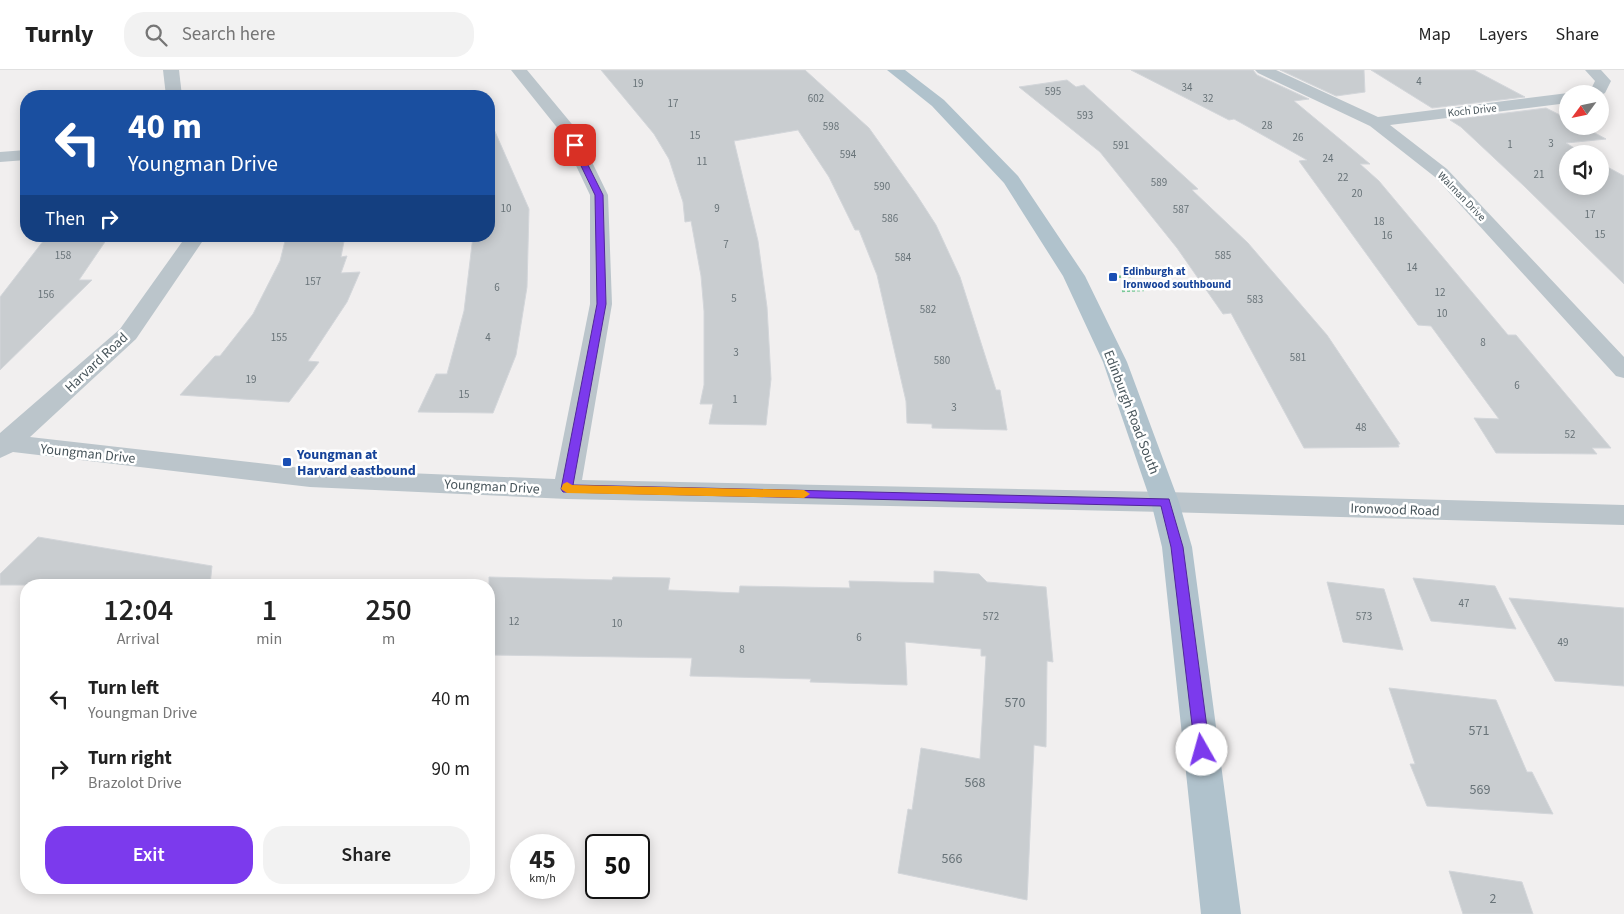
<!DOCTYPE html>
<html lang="en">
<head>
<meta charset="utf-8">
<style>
	:root { --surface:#fff; --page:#f2f2f2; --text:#222; --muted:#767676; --line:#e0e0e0; --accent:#7c3aed }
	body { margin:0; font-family:"Source Sans 3",sans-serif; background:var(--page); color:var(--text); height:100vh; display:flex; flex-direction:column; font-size:19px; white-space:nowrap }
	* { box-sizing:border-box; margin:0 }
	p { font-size:16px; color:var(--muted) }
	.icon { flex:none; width:28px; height:28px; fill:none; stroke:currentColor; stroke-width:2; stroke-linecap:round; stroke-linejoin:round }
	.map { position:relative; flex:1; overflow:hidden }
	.side { position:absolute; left:20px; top:509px; width:475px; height:315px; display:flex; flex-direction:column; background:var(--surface); border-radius:20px; box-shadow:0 2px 12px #0003 }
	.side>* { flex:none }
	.hud { position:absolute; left:20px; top:20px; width:475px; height:152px; border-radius:20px; box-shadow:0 2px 12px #0003; background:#1a4fa0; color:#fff; overflow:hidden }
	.needle { width:32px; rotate:237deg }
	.controls { position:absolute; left:1559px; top:15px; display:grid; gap:10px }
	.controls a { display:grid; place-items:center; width:50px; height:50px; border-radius:50%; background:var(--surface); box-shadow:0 2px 12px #0003; font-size:25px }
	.speed { position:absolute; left:510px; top:764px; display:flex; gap:10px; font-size:25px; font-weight:700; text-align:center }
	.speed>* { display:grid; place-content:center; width:65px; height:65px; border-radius:50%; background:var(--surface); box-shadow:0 2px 12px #0003; line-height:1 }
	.speed small { font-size:12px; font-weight:400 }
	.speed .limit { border:2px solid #111; border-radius:8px; background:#fff; color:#111 }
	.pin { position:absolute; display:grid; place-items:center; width:42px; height:42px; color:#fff; margin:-21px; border-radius:10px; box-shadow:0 2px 8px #0006 }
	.me { position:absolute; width:55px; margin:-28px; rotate:353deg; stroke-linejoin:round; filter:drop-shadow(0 0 4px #0008) }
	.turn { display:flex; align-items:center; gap:18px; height:105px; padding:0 25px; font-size:22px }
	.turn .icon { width:65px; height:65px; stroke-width:2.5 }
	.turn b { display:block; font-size:35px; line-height:42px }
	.then { display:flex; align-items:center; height:48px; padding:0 25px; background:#0003; gap:10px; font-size:19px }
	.eta { display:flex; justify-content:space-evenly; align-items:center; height:85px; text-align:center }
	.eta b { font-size:30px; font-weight:600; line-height:35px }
	.action { display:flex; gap:10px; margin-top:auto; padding:10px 25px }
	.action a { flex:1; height:58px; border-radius:20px; background:var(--accent); color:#fff; font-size:20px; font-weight:600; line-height:58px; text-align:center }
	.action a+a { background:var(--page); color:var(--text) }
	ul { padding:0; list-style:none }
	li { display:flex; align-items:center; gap:15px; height:70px; padding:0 25px }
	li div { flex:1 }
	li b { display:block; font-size:19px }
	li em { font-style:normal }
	header { display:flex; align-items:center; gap:30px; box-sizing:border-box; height:70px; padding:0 25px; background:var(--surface); border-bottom:1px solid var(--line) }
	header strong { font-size:24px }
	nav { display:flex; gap:28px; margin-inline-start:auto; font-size:18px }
	.search { width:350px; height:45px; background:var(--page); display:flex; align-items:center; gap:12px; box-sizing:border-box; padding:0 18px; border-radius:20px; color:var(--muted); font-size:19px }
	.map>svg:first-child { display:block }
	.building { fill:#c9cdd0; stroke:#d3d6da }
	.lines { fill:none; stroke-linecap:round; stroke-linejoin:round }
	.path { stroke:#7ac898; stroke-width:2.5; stroke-dasharray:3 2; stroke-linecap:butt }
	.minor { fill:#bbc5cb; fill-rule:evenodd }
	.major { fill:#b0c2cc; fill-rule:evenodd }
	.route { fill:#7c3aed; stroke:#51269a }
	.slow { fill:#f59e0b }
	.transit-dot { fill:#1a4fb4; stroke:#fff; stroke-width:2 }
	.labels { text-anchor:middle; stroke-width:5; stroke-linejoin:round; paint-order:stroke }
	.number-label { font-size:11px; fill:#687378 }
	.far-street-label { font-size:11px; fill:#48555b; stroke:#fff }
	.far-transit-label { font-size:11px; font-weight:bold; fill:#164399; stroke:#fff; text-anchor:start }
	.street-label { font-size:14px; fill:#48555b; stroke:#fff }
	.transit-label { font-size:14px; font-weight:bold; fill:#164399; stroke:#fff; text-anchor:start }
	.near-number-label { font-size:14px; fill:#687378 }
</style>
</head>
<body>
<header>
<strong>Turnly</strong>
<div class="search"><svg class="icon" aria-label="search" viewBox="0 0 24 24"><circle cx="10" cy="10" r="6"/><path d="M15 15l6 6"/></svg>Search here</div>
<nav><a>Map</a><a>Layers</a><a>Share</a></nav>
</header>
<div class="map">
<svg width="1624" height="844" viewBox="0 0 1624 844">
	<rect width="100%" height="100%" fill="#f1efef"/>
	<g class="building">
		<path d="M601,0H805L869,58L916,124L936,155L960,207L996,320H1000L1007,360L932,358V354L907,353L906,331L877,205L859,160H855L829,107L798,60L734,71L758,171L767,237L771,309L766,355L709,354L713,334H700L704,315V241L701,206L691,151L685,152L683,132L669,89L654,64Z"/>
		<path d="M1131,0H1253L1257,5L1309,29L1294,31L1370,94H1360L1379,111L1508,265H1516L1611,378H1592L1597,384L1496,383L1474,348L1499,349L1431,256L1418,255L1299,91L1307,90L1234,49L1229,50Z"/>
		<path d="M1280,0H1364L1365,22L1336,26Z"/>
		<path d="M1371,0H1474L1525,27L1432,38Z"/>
		<path d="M1067,10L1076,17L1084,15L1198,119L1192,120L1248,173L1327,265L1400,374H1398L1399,377L1304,378L1231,243L1223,244L1177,178L1100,82L1019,17Z"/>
		<path d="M1546,38L1568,49V56H1582L1606,69L1566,73L1584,84H1568V116H1600V93L1624,106V214L1524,116L1461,57L1450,50Z"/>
		<path d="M489,48L529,139L527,217L516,285L493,343L418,342L436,304H447L464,241L473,166H489Z"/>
		<path d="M89,166H109L79,210H92L0,300V227L44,170Z"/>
		<path d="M290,166H345L341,187L347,186L341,203L360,202L347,232L308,291L319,292L289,332L180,325L215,286H220L253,244L280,191L285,171H289Z"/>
		<path d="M38,467L212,496L210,515H0V504Z"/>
		<path d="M934,501L979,504L987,512L1046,517L1053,592L1047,591L1046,677L1034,675L1027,830L898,803L908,739L912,740L921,678L980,689L986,586H981V579L905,572L907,615L810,612L811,609L690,606L692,588L489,585V507L612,510L613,507L670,508L668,520L739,523L740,516L850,518L849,511L934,513Z"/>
		<path d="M1413,508L1495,516L1516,559L1431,551Z"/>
		<path d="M1327,512L1384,519L1403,580L1343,572Z"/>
		<path d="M1509,528L1624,538V616L1555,611Z"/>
		<path d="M1389,618L1496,630L1527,702H1532L1553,744L1427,736L1410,694H1415Z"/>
		<path d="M1449,801L1522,812L1533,844H1463Z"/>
	</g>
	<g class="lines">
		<g class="path">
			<path d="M1113,207L1135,206"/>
			<path d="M1122,221L1144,220"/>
		</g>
		<g class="minor">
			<path d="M163,0H179L182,26H166Z"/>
			<path d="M511,0H527L576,59L608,125L612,234L582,410L1165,422L1624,435V455L1165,442L567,429L310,417L13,382L0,388V363L120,259L182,172L181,166H201L202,172L136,269L30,367L310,399L555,409L590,234V125L559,60Z"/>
			<path d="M1255,0H1276L1378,47L1568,23L1570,24H1568V33L1390,55L1447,99L1624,287V308L1616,306L1435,107L1370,56L1258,3Z"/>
			<path d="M1585,0H1601L1611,11L1605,23L1600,25V24H1581L1583,21L1592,17L1595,11Z"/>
			<path d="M26,80V90L0,92V82Z"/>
		</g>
		<path class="major" d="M887,0H905L944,30L1018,106L1085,206L1127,292L1179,432L1192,477L1241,844H1201L1162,477L1151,432L1103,292L1063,206L1004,113L932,36Z"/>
	</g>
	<path class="route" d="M575,73L578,75L603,125L606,234L573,415L1169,429L1183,477L1210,680L1207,685L1202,687L1197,685L1195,680L1171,477L1161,436L563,422L561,419L597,234L595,125L571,75Z"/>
	<path class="slow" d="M567,412L572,415L804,420L810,424L804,428L567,423L561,419L563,414Z"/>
	<g class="transit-dot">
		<rect x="1108" y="202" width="10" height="10" rx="2.5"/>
		<rect x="282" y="387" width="10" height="10" rx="2.5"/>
	</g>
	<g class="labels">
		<g class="number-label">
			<text x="1419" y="15">4</text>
			<text x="638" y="17">19</text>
			<text x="1187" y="21">34</text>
			<text x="1053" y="25">595</text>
			<text x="816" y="32">602</text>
			<text x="1208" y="32">32</text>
			<text x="673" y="37">17</text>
			<text x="1085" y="49">593</text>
			<text x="1267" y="59">28</text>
			<text x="831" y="60">598</text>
			<text x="695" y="69">15</text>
			<text x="1298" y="71">26</text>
			<text x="1551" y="77">3</text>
			<text x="1510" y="78">1</text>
			<text x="1121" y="79">591</text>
			<text x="848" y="88">594</text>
			<text x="1328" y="92">24</text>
			<text x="702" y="95">11</text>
			<text x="1539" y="108">21</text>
			<text x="1343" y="111">22</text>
			<text x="1159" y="116">589</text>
			<text x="882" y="120">590</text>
			<text x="1357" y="127">20</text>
			<text x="506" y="142">10</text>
			<text x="717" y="142">9</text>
			<text x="1181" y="143">587</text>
			<text x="1590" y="148">17</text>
			<text x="890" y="152">586</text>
			<text x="1379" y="155">18</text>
			<text x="1600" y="168">15</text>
			<text x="1387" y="169">16</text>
			<text x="726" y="178">7</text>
			<text x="63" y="189">158</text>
			<text x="1223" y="189">585</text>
			<text x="903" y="191">584</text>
			<text x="1412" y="201">14</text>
			<text x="313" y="215">157</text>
			<text x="497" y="221">6</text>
			<text x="1440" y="226">12</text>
			<text x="46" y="228">156</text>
			<text x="734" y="232">5</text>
			<text x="1255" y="233">583</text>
			<text x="928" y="243">582</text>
			<text x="1442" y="247">10</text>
			<text x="279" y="271">155</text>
			<text x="488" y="271">4</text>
			<text x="1483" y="276">8</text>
			<text x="736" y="286">3</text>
			<text x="1298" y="291">581</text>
			<text x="942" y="294">580</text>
			<text x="251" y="313">19</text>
			<text x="1517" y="319">6</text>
			<text x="464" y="328">15</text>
			<text x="735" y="333">1</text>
			<text x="954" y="341">3</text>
			<text x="1361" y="361">48</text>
			<text x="1570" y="368">52</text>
			<text x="1464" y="537">47</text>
			<text x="991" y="550">572</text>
			<text x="1364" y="550">573</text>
			<text x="514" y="555">12</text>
			<text x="617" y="557">10</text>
			<text x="859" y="571">6</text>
			<text x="1563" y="576">49</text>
			<text x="742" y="583">8</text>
		</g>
		<g class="far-street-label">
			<text transform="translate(1472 40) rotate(-6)" y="4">Koch Drive</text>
			<text transform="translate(1462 126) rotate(46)" y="4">Walman Drive</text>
		</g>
		<g class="far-transit-label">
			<text x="1123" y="205">Edinburgh at<tspan x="1123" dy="13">Ironwood southbound</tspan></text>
		</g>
		<g class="street-label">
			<text transform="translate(96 292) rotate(-43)" y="5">Harvard Road</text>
			<text transform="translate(1132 342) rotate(69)" y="5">Edinburgh Road South</text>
			<text transform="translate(88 383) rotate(6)" y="5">Youngman Drive</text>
			<text transform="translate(492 416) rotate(3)" y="5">Youngman Drive</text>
			<text transform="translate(1395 439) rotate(2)" y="5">Ironwood Road</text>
		</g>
		<g class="transit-label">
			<text x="297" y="389">Youngman at<tspan x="297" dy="16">Harvard eastbound</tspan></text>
		</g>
		<g class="near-number-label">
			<text x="1015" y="637">570</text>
			<text x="1479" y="665">571</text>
			<text x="975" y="717">568</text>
			<text x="1480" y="724">569</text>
			<text x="952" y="793">566</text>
			<text x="1493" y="833">2</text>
		</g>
	</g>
</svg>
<div class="controls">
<a><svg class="needle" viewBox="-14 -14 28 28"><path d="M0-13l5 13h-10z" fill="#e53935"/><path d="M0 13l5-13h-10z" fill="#767676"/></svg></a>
<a><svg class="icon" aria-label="sound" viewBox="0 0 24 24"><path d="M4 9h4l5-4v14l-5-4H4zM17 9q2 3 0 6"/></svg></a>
</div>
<div class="speed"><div>45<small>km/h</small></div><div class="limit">50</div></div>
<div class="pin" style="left:575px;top:75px;background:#d93025"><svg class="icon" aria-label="arrive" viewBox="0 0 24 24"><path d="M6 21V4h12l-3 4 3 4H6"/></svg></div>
<svg class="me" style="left:1202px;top:680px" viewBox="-20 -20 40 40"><circle r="19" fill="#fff"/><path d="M0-13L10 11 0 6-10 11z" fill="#7c3aed"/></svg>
<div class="hud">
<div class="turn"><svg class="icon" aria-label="left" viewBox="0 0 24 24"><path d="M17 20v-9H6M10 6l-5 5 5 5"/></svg><div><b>40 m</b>Youngman Drive</div></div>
<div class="then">Then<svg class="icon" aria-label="right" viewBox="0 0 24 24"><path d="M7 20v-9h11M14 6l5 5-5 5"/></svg></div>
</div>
<section class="side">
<div class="eta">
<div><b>12:04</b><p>Arrival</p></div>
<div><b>1</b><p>min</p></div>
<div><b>250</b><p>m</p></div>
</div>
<ul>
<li><svg class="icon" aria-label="left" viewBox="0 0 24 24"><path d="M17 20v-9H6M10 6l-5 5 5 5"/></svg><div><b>Turn left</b><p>Youngman Drive</p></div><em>40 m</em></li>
<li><svg class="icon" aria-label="right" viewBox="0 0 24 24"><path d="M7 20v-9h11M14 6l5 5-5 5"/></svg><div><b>Turn right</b><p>Brazolot Drive</p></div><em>90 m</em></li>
</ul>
<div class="action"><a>Exit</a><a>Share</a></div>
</section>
</div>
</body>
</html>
